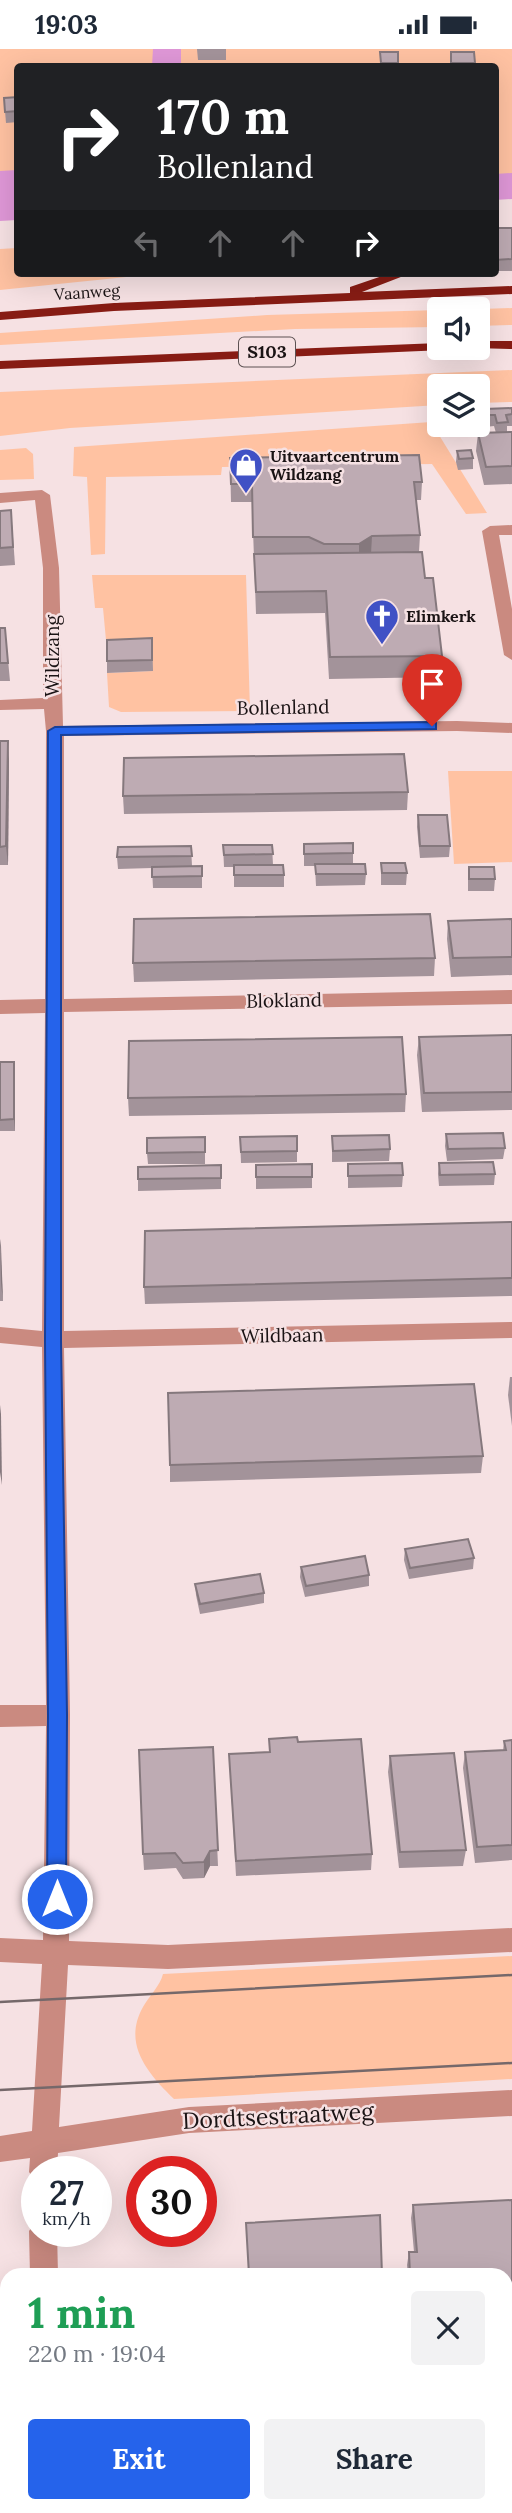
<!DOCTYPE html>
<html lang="en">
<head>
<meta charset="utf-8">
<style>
	:root { --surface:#fff; --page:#f2f2f3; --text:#1f2937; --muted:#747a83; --accent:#2563eb }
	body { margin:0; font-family:Lora,serif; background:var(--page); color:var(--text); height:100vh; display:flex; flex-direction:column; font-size:26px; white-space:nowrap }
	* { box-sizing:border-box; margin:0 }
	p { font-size:23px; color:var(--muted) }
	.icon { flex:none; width:38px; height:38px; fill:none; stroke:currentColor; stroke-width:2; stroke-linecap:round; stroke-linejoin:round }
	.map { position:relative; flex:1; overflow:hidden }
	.sheet { position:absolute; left:0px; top:2219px; width:513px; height:245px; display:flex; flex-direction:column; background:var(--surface); border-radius:21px 21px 0 0; box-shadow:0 7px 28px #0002 }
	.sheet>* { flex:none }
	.banner { position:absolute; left:14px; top:14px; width:485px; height:214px; border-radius:7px; box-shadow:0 7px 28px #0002; background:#202124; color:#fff; overflow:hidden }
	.fabs { position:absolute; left:427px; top:248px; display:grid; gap:14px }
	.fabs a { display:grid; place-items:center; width:63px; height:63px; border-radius:7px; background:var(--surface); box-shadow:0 7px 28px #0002; font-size:35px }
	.speed { position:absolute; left:21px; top:2107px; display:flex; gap:14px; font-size:35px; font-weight:700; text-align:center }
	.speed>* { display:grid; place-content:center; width:91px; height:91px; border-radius:50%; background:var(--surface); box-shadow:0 7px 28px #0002; line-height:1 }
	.speed small { font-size:18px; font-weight:400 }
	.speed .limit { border:10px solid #d22; background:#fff; color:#111 }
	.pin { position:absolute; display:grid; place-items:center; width:60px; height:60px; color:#fff; margin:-72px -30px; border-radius:50% 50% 50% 0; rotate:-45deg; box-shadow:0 0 7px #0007 }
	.pin .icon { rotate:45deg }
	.me { position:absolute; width:77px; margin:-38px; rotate:0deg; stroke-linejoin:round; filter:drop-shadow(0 0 5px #0008) }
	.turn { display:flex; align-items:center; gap:24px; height:147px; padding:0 28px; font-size:32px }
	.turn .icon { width:91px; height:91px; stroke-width:2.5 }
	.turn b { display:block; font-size:49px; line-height:60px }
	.lanes { display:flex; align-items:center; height:66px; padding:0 28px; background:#0003; justify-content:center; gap:35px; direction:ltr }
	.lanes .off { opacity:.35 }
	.round { display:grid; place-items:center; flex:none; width:74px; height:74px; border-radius:7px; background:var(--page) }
	.head { display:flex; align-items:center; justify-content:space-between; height:119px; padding:0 28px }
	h1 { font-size:42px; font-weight:800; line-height:52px; color:#1e9e55 }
	.cta { display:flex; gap:14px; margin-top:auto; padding:14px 28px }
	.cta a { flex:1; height:80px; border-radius:7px; background:var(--accent); color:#fff; font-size:28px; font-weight:800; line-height:80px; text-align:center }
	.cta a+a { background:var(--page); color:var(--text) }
	.status { display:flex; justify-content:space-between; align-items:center; height:49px; padding:0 35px; background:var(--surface); direction:ltr }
	.status svg { height:19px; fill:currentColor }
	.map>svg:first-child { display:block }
	.green { fill:#ffc2a2 }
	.water { fill:#df97d7 }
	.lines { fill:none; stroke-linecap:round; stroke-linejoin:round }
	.minor { fill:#ca8a80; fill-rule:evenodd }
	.highway { fill:#871c14; fill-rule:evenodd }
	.tram { stroke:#75686a; stroke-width:2.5 }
	.wall { fill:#a3939a }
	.shaded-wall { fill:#85787d }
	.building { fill:#beabb3; stroke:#85787d; stroke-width:2 }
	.route { fill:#2563eb; stroke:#184099; stroke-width:2 }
	.labels { text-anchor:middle; stroke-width:5; stroke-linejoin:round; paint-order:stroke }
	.far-street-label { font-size:16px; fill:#1a1314; stroke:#f6e1e3 }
	.far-poi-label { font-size:16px; font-weight:bold; fill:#1a1314; stroke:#f6e1e3; text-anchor:start }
	.shield { fill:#f6e1e3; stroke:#5c5152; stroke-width:2 }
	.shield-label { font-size:18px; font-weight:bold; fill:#1a1314 }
	.street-label { font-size:19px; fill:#1a1314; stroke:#f6e1e3 }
	.near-street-label { font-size:23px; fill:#1a1314; stroke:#f6e1e3 }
</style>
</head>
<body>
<div class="status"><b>19:03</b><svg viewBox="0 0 49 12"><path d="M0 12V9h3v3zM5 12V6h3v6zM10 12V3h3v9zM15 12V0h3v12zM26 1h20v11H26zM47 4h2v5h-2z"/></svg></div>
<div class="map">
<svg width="512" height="2464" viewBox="0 0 512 2464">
	<rect width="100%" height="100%" fill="#f6e1e3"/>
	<g class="green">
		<path d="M0,0H512V127L495,126V18H18L17,123L0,124Z"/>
		<path d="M17,199L18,224H165L0,241V200Z"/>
		<path d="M512,259V276L478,277V261H451Z"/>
		<path d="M439,261V278L295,280L0,296V284L267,266Z"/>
		<path d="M512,321V353L478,354V338H439V356L70,379L0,387V343Z"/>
		<path d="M431,373L487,464L466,465L432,415L222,418L221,426L106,428L105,505L91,506L87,428L73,427L74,398Z"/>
		<path d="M26,399L33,405L34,430L0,431V401Z"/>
		<path d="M92,526H246L250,662L121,663L109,658L107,624L153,622L107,602L103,559H95Z"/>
		<path d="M448,722H512V813L454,815Z"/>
		<path d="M512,1907V2030L174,2050C148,2025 122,1995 143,1958C149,1947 160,1937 163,1925Z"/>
	</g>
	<g class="water">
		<path d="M153,0H181V17H152Z"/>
		<path d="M17,121V171L0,172V122Z"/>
		<path d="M512,124V150L495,151V125Z"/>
	</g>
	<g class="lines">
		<g class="minor">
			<path d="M42,441L50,446L59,519L63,677L457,672L512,674V684L457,682L64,687V950L512,941V955L64,963V1282L512,1273V1289L64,1299L70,1666L69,1892L168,1896L512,1879V1903L168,1920L68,1916L59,2078L189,2058L512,2041V2067L189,2084L58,2104L57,2123H37V2134L29,2123L30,2109L0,2113V2087L32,2082L42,1915L0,1913V1889L43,1891L46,1677L0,1678V1656H46L42,1298L0,1294V1278L42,1282L45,964L0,965V951L45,950L46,682L44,660L0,661V651L43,649V519L35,451L0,454V444Z"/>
			<path d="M512,476V486H499L512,560V611L504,606L482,482L490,477Z"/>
			<path d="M37,2171V2182H57L58,2226H30L29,2182Z"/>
			<rect x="35" y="2457" width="30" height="7"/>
		</g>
		<g class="highway">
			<path d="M391,224L406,226L362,243L512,237V245L114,262L0,271V263L114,254L350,244V238Z"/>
			<path d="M478,292H512V300L474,299H478Z"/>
			<path d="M439,294V299H445L444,301L0,320V312Z"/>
		</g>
		<g class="tram">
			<path d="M0,1953L512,1926"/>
			<path d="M0,2041L512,2014"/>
		</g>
	</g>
	<g class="wall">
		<path d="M197,0H226V11H198Z"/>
		<path d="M380,3H398L397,18H380Z"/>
		<path d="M451,3L475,14V18H451Z"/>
		<path d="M18,48V73L6,74L4,49Z"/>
		<rect x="495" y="179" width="17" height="43"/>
		<path d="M512,359V377H507V383H512V435L484,436L476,402L478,384H496L494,377L485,378L484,371L485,360Z"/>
		<path d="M457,402L473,409V420L458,421L456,413Z"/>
		<path d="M230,409L422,433L421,451H416L420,486L419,503L442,607L441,628L329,630L325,564L256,565L252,453H231Z"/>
		<path d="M11,461L15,516L0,517V462Z"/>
		<path d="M0,579H5L10,632H0Z"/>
		<path d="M152,589L153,622L107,624V612Z"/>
		<path d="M0,692L9,710L8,816H0Z"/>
		<path d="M408,743L407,761L124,765L123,747Z"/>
		<path d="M418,766L450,797L449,808L420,809L417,778Z"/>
		<path d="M304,795L353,804V815L366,825L365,836L316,837L315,817H304Z"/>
		<path d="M223,796H272L273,816L284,826V838H234V818H224Z"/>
		<path d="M191,797L192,817H202V839H153L152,819L118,820L117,808Z"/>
		<path d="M381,814L407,824L406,836H381Z"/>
		<path d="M469,818L495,830L494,842H468V829Z"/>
		<path d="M512,870V926L451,928L447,890L448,872Z"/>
		<path d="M435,909L434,927L134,933L133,914Z"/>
		<path d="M512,986V1061L422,1063L417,1006L419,988Z"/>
		<path d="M0,1013L15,1024V1082H0Z"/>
		<path d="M406,1045L405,1063L129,1067L128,1049Z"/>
		<path d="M446,1085L505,1099L503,1110L447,1112L445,1097Z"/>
		<path d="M297,1087V1113L241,1114L240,1088Z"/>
		<path d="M332,1087L390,1100L389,1112L332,1113Z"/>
		<path d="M205,1088V1115H148L147,1104Z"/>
		<path d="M439,1114L495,1125L494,1136L439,1137L438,1125Z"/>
		<path d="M312,1115V1139L256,1140V1116Z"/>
		<path d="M348,1115L403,1126L402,1138L348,1139Z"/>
		<path d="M221,1116V1140L138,1142V1130Z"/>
		<path d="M512,1173V1247L145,1255L144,1238Z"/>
		<path d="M0,1190L3,1252H0Z"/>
		<path d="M510,1328H512V1377L508,1346Z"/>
		<path d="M483,1407L481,1424L170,1433V1416Z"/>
		<path d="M405,1500L474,1509L473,1520L409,1530L404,1511Z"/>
		<path d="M301,1518L369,1526V1537L305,1548L300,1528Z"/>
		<path d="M195,1535L264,1544V1554L200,1565L196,1546Z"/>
		<path d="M269,1690L298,1693L372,1805L371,1821L236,1827L229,1705L269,1703Z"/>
		<path d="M512,1691V1811L475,1814L463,1719L465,1703L503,1702L504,1692Z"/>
		<path d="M213,1698L218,1817H210L204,1829L183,1830L176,1819L144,1821L143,1805Z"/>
		<path d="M390,1707L466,1801L463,1817L399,1819L388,1723Z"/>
		<path d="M512,2151V2296H506V2226H408L407,2216L409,2203H414L411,2169L413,2156Z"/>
		<rect x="506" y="2363" width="6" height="65"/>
	</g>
	<g class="shaded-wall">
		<path d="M372,487L371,505L359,513V495Z"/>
		<path d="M8,692L9,710L8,816L6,797Z"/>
		<path d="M14,1013L15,1024V1082L14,1070Z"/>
		<path d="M0,1190L1,1197L3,1252L1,1234Z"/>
		<path d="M0,1356L1,1365L2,1436L0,1423Z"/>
		<path d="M210,1802V1817L204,1829V1813Z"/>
	</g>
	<g class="building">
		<path d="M380,3H398V14H381Z"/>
		<path d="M451,3H474L475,14H451Z"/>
		<path d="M18,48V62L5,63L4,49Z"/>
		<path d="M495,179H512V210L495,211Z"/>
		<path d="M512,359V365L506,366L508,373L497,374L495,366H486L485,360Z"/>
		<path d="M512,383V417L486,418L478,384Z"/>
		<path d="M471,401L473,409L459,410L457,402Z"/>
		<path d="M419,406L422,433H414L420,486L372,487L359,495H324L309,488H253L252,435H231L230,409Z"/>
		<path d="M11,461L13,498L0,499V462Z"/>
		<path d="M422,503L425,529H433L442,607L330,608L326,542L256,543L254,505Z"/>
		<path d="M0,579H5L8,614H0Z"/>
		<path d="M152,589V611L107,612V591Z"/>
		<path d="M0,692H8L6,797L0,798Z"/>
		<path d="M404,705L408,743L123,747L124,709Z"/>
		<path d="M418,766H447L450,797H420Z"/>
		<path d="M353,794V804L304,805V795Z"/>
		<path d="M223,796H272L273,805L224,806Z"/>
		<path d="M191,797L192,807L117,808L118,798Z"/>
		<path d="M381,814H405L407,824H382Z"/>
		<path d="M315,815H365L366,825H316Z"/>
		<path d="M234,816H283L284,826H234Z"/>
		<path d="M202,817V827L152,828V818Z"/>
		<path d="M469,818H494L495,830H469Z"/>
		<path d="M430,865L435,909L133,914L134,870Z"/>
		<path d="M512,870V908L453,909L448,872Z"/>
		<path d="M512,986V1043L424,1044L419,988Z"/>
		<path d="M402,988L406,1045L128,1049L129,992Z"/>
		<path d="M0,1013H14V1070L0,1071Z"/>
		<path d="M503,1084L505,1099L448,1100L446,1085Z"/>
		<path d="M389,1086L390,1100L333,1102L332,1087Z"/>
		<path d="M297,1087V1102L241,1103L240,1088Z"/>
		<path d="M205,1088V1103L147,1104V1089Z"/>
		<path d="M493,1113L495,1125L440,1126L439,1114Z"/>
		<path d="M402,1114L403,1126L348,1127V1115Z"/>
		<path d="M312,1115V1128H256V1116Z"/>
		<path d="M221,1116V1129L138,1130V1118Z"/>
		<path d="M512,1173V1229L144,1238L145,1182Z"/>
		<path d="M474,1335L483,1407L170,1416L168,1344Z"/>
		<path d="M468,1490L474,1509L410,1519L405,1500Z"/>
		<path d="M365,1507L369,1526L306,1537L301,1518Z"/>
		<path d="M260,1525L264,1544L200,1555L195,1535Z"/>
		<path d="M297,1688L298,1693L361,1690L372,1805L236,1812L229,1705L270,1703L269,1690Z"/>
		<path d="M512,1691V1796L477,1798L465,1703L506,1701L504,1692Z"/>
		<path d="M213,1698L218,1801L210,1802L204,1813L183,1814L175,1804L143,1805L139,1701Z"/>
		<path d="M454,1704L466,1801L400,1803L390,1707Z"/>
		<path d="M512,2151V2284H506V2226H410L409,2203H417L413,2156Z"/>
		<path d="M380,2166L382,2226H249L246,2174Z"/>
		<path d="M506,2363H512V2391H507L506,2382Z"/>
		<path d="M512,2395V2421L506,2422V2396Z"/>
		<path d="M484,2457L485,2464H405V2461Z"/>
	</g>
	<path class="route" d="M432,673L436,674V680L61,686V1292L67,1666L66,1850L63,1856L57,1859L50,1856L47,1850L48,1666L45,1292L48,682L55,678Z"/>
	<defs>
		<g id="shop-pin" transform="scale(1.75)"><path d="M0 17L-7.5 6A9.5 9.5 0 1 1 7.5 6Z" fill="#4051c5" stroke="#f6e1e3"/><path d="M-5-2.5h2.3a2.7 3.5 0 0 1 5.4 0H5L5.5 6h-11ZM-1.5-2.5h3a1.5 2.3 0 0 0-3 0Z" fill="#fff"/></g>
		<g id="church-pin" transform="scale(1.75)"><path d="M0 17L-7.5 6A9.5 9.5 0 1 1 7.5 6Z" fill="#4051c5" stroke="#f6e1e3"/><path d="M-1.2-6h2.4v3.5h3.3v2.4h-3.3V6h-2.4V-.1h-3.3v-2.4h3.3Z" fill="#fff"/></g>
	</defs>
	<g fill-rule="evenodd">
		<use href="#shop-pin" x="246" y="416"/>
		<use href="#church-pin" x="382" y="567"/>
	</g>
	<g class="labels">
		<g class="far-street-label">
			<text transform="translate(87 243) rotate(-4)" y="6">Vaanweg</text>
		</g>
		<g class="far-poi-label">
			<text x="270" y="413">Uitvaartcentrum<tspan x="270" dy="18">Wildzang</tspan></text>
			<text x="406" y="573">Elimkerk</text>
		</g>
		<rect class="shield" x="239" y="288.5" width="56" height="29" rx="5"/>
		<g class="shield-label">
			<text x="267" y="309">S103</text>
		</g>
		<g class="street-label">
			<text transform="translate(52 607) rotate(-90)" y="7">Wildzang</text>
			<text transform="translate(283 658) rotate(-1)" y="7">Bollenland</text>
			<text transform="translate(284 951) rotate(-1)" y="7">Blokland</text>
			<text transform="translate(282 1286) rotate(-1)" y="7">Wildbaan</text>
		</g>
		<g class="near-street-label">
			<text transform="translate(278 2067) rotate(-3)" y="8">Dordtsestraatweg</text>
		</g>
	</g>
</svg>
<div class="fabs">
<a><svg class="icon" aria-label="sound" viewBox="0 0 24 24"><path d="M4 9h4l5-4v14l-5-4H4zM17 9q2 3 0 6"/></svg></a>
<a><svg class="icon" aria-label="layers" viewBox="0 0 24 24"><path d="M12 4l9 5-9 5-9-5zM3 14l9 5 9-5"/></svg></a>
</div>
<div class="speed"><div>27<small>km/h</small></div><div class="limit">30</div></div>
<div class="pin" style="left:432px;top:677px;background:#d93025"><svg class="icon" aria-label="arrive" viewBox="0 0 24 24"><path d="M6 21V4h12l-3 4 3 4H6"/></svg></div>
<svg class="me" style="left:57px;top:1850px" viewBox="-20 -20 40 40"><circle r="17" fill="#2563eb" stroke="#fff" stroke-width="3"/><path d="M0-11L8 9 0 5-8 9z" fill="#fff"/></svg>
<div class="banner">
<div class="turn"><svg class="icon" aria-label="right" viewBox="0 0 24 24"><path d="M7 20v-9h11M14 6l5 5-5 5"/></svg><div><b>170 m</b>Bollenland</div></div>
<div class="lanes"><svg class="icon off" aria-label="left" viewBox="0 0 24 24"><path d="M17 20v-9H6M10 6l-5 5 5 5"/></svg><svg class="icon off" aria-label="ahead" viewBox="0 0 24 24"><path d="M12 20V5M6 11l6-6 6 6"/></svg><svg class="icon off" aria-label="ahead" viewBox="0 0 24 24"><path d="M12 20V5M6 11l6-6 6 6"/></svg><svg class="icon" aria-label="right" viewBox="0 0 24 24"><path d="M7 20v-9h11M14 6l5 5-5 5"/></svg></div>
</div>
<section class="sheet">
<div class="head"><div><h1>1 min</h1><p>220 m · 19:04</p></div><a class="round"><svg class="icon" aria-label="close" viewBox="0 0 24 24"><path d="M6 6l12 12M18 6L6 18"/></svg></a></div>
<div class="cta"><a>Exit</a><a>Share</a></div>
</section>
</div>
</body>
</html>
